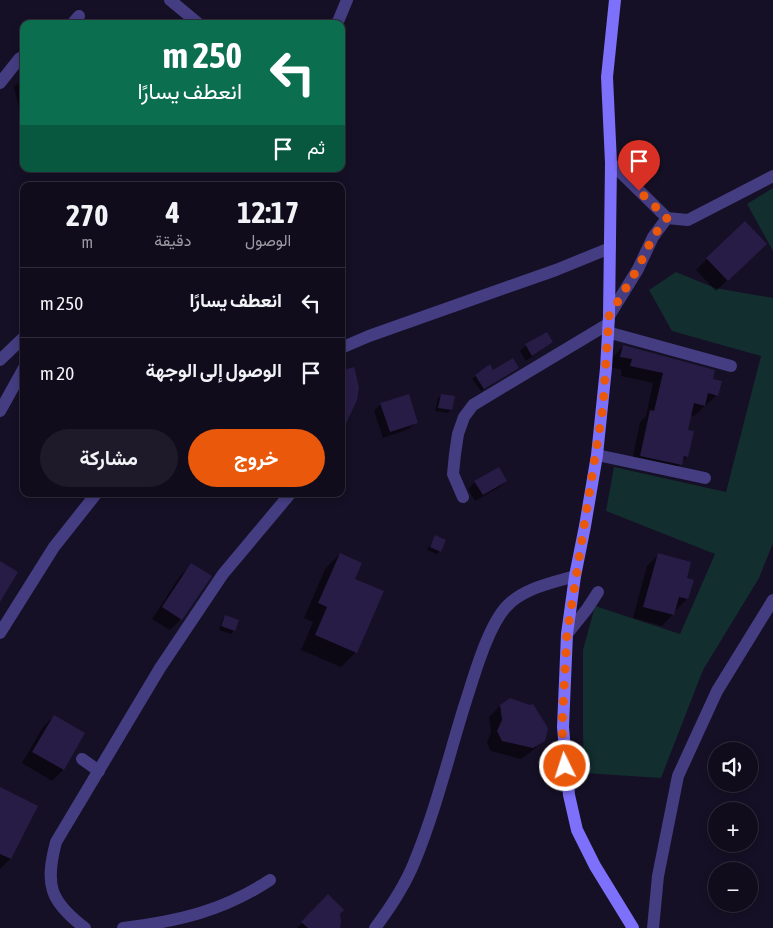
<!DOCTYPE html>
<html lang="ar">
<head>
<meta charset="utf-8">
<style>
	:root { --surface:#100c1c; --page:#1e1a29; --text:#f1f3f6; --muted:#9c9ba3; --line:#302c3b; --accent:#ea580c }
	body { margin:0; font-family:"Asap Condensed",Vazirmatn,sans-serif; background:var(--page); color:var(--text); direction:rtl; height:100vh; display:flex; flex-direction:column; font-size:19px; white-space:nowrap }
	* { box-sizing:border-box; margin:0 }
	p { font-size:16px; color:var(--muted) }
	.icon { flex:none; width:28px; height:28px; fill:none; stroke:currentColor; stroke-width:2; stroke-linecap:round; stroke-linejoin:round }
	.map { position:relative; flex:1; overflow:hidden; direction:ltr }
	.panel { position:absolute; left:20px; top:182px; width:325px; height:315px; display:flex; flex-direction:column; background:var(--surface); border-radius:10px; box-shadow:0 2px 8px #0003,0 0 0 1px var(--line); direction:rtl }
	.panel>* { flex:none }
	.top-card { position:absolute; left:20px; top:20px; width:325px; height:152px; border-radius:10px; box-shadow:0 2px 8px #0003,0 0 0 1px var(--line); direction:rtl; background:#0b6e4f; color:#fff; overflow:hidden }
	.tools { position:absolute; left:708px; top:742px; display:grid; gap:10px }
	.tools a { display:grid; place-items:center; width:50px; height:50px; border-radius:50%; background:var(--surface); box-shadow:0 2px 8px #0003,0 0 0 1px var(--line); font-size:25px }
	.pin { position:absolute; display:grid; place-items:center; width:42px; height:42px; color:#fff; margin:-51px -21px; border-radius:50% 50% 50% 0; rotate:-45deg; box-shadow:0 0 5px #0007 }
	.pin .icon { rotate:45deg }
	.me { position:absolute; width:55px; margin:-28px; rotate:356deg; stroke-linejoin:round; filter:drop-shadow(0 0 4px #0008) }
	.turn { display:flex; align-items:center; gap:18px; height:105px; padding:0 20px; font-size:22px }
	.turn .icon { width:65px; height:65px; stroke-width:2.5 }
	.turn b { display:block; font-size:35px; line-height:42px }
	.then { display:flex; align-items:center; height:48px; padding:0 20px; background:#0003; gap:10px; font-size:19px }
	.eta { display:flex; justify-content:space-evenly; align-items:center; height:85px; text-align:center }
	.eta b { font-size:30px; font-weight:700; line-height:35px }
	.cta { display:flex; gap:10px; margin-top:auto; padding:10px 20px }
	.cta a { flex:1; height:58px; border-radius:30px; background:var(--accent); color:#fff; font-size:20px; font-weight:700; line-height:58px; text-align:center }
	.cta a+a { background:var(--page); color:var(--text) }
	ul { padding:0; list-style:none }
	li { display:flex; align-items:center; gap:15px; height:70px; padding:0 20px; border-top:1px solid var(--line) }
	li div { flex:1 }
	li b { display:block; font-size:19px }
	li em { font-style:normal }
	.map>svg:first-child { display:block }
	.green { fill:#132e2f }
	.shadow { fill:#0007 }
	.building { fill:#271c45 }
	.lines { fill:none; stroke-linecap:round; stroke-linejoin:round }
	.street { stroke:#443d82; stroke-width:12 }
	.secondary { stroke:#7d70fa; stroke-width:12 }
	.route { stroke:#ea580c; stroke-width:9; stroke-dasharray:0 16.2 }
</style>
</head>
<body>
<div class="map">
<svg width="773" height="928" viewBox="0 0 773 928">
	<rect width="100%" height="100%" fill="#151025"/>
	<g class="green">
		<path d="M773,188V251L747,204Z"/>
		<path d="M676,272L715,288L773,298V543L759,578L703,670L661,778L584,773L583,732V650L595,606L680,634L715,554L606,511L614,467L726,492L761,356L672,331L649,290Z"/>
	</g>
	<g class="shadow">
		<path d="M24,78V115L21,116L14,87Z"/>
		<path d="M754,255L716,291L696,270L707,259Z"/>
		<path d="M547,333L552,342L526,361L520,351L526,346Z"/>
		<path d="M623,346L711,380L717,395L694,416L690,415L687,431V456L671,475L631,466L640,422L646,416L653,383L621,376L622,370L610,367L613,357Z"/>
		<path d="M517,368L481,391L472,379L476,376L493,371Z"/>
		<path d="M441,395L453,397L451,410L448,413L435,411L438,398Z"/>
		<path d="M381,404L416,422L409,429L383,438L374,411Z"/>
		<path d="M506,481L498,488L475,501L468,489L475,482Z"/>
		<path d="M435,537L440,551L437,554L427,550Z"/>
		<path d="M340,554L354,580L356,652L341,667L301,650L313,622L304,618L325,569Z"/>
		<path d="M658,555L685,579L687,599L676,610L674,609L673,614L662,626L633,618L647,566Z"/>
		<path d="M191,565L181,619L170,630L152,619L180,576Z"/>
		<path d="M225,616L238,621L234,631L231,634L219,630L222,620Z"/>
		<path d="M500,706L544,740L532,751L521,759L491,751L487,743L491,732L489,717Z"/>
		<path d="M54,716L84,734L63,770L52,781L22,763L43,727Z"/>
		<path d="M0,792L36,807L10,859L0,869Z"/>
		<path d="M328,896L338,913V928H297Z"/>
	</g>
	<g class="building">
		<path d="M745,221L767,244L728,281L706,258Z"/>
		<path d="M547,332L553,342L532,356L525,344Z"/>
		<path d="M623,345L715,370L713,379L722,381L718,396L708,393L705,406L694,403L688,430L694,431L688,457L684,456L682,465L640,456L650,410L654,411L663,373L630,366L632,359L620,357Z"/>
		<path d="M513,358L519,368L484,389L475,375L490,364L493,370Z"/>
		<path d="M354,367L359,387L357,400L341,434V371Z"/>
		<path d="M409,394L418,423L390,432L380,403Z"/>
		<path d="M441,394L455,396L452,410L438,408Z"/>
		<path d="M499,467L507,481L483,495L474,481Z"/>
		<path d="M435,535L446,540L441,552L430,547Z"/>
		<path d="M340,553L362,563L355,579L384,591L357,653L315,635L327,607L318,603Z"/>
		<path d="M658,553L691,562L687,578L694,580L688,599L679,597L674,615L643,607Z"/>
		<path d="M0,561L18,572L0,602Z"/>
		<path d="M191,563L212,576L182,620L162,607Z"/>
		<path d="M225,615L239,620L235,631L221,626Z"/>
		<path d="M510,698L530,705L533,704L548,728L545,741L533,748L502,741L497,731L502,720L500,705Z"/>
		<path d="M54,715L85,733L64,770L32,752Z"/>
		<path d="M0,787L38,806L11,859L0,854Z"/>
		<path d="M328,894L344,910L340,914L341,922L340,928H308L301,922Z"/>
	</g>
	<g class="lines">
		<g class="street">
			<path d="M170,0L199,24"/>
			<path d="M72,24L79,16"/>
			<path d="M337,24L347,0"/>
			<path d="M0,83L19,59L24,56"/>
			<path d="M611,163L667,218L688,220L773,176"/>
			<path d="M609,316L638,269L653,237L667,218"/>
			<path d="M607,332L731,366"/>
			<path d="M341,348L369,336L556,270L610,248"/>
			<path d="M0,360L23,338"/>
			<path d="M0,411L24,368"/>
			<path d="M597,455L705,478"/>
			<path d="M463,497L453,474L455,454L458,434L464,417L473,405L608,324"/>
			<path d="M0,633L54,547L96,494"/>
			<path d="M567,634L587,609L598,592"/>
			<path d="M82,759L99,771"/>
			<path d="M85,928C49,901 45,884 56,842L160,668L223,574L290,494"/>
			<path d="M123,928C179,921 223,911 270,880"/>
			<path d="M375,928C390,908 405,885 414,863C435,812 448,759 464,707C473,680 487,627 507,606C524,588 552,583 575,576"/>
			<path d="M653,928L658,876L678,776L717,691L773,600"/>
		</g>
		<path class="secondary" d="M615,0L607,77L611,163L609,316L606,368L597,455L585,526L575,576L567,634L563,727L569,795L577,830L595,866L633,928"/>
	</g>
	<g class="lines">
		<path class="route" d="M565,766L562,727L567,634L603,407L609,316L638,268L653,237L667,218L639,191"/>
	</g>
</svg>
<div class="tools">
<a><svg class="icon" aria-label="sound" viewBox="0 0 24 24"><path d="M4 9h4l5-4v14l-5-4H4zM17 9q2 3 0 6"/></svg></a>
<a>+</a>
<a>−</a>
</div>
<div class="pin" style="left:639px;top:191px;background:#d93025"><svg class="icon" aria-label="arrive" viewBox="0 0 24 24"><path d="M6 21V4h12l-3 4 3 4H6"/></svg></div>
<svg class="me" style="left:565px;top:766px" viewBox="-20 -20 40 40"><circle r="17" fill="#ea580c" stroke="#fff" stroke-width="3"/><path d="M0-11L8 9 0 5-8 9z" fill="#fff"/></svg>
<div class="top-card">
<div class="turn"><svg class="icon" aria-label="left" viewBox="0 0 24 24"><path d="M17 20v-9H6M10 6l-5 5 5 5"/></svg><div><b>250 m</b>انعطف يسارًا</div></div>
<div class="then">ثم<svg class="icon" aria-label="arrive" viewBox="0 0 24 24"><path d="M6 21V4h12l-3 4 3 4H6"/></svg></div>
</div>
<section class="panel">
<div class="eta">
<div><b>12:17</b><p>الوصول</p></div>
<div><b>4</b><p>دقيقة</p></div>
<div><b>270</b><p>m</p></div>
</div>
<ul>
<li><svg class="icon" aria-label="left" viewBox="0 0 24 24"><path d="M17 20v-9H6M10 6l-5 5 5 5"/></svg><div><b>انعطف يسارًا</b></div><em>250 m</em></li>
<li><svg class="icon" aria-label="arrive" viewBox="0 0 24 24"><path d="M6 21V4h12l-3 4 3 4H6"/></svg><div><b>الوصول إلى الوجهة</b></div><em>20 m</em></li>
</ul>
<div class="cta"><a>خروج</a><a>مشاركة</a></div>
</section>
</div>
</body>
</html>
